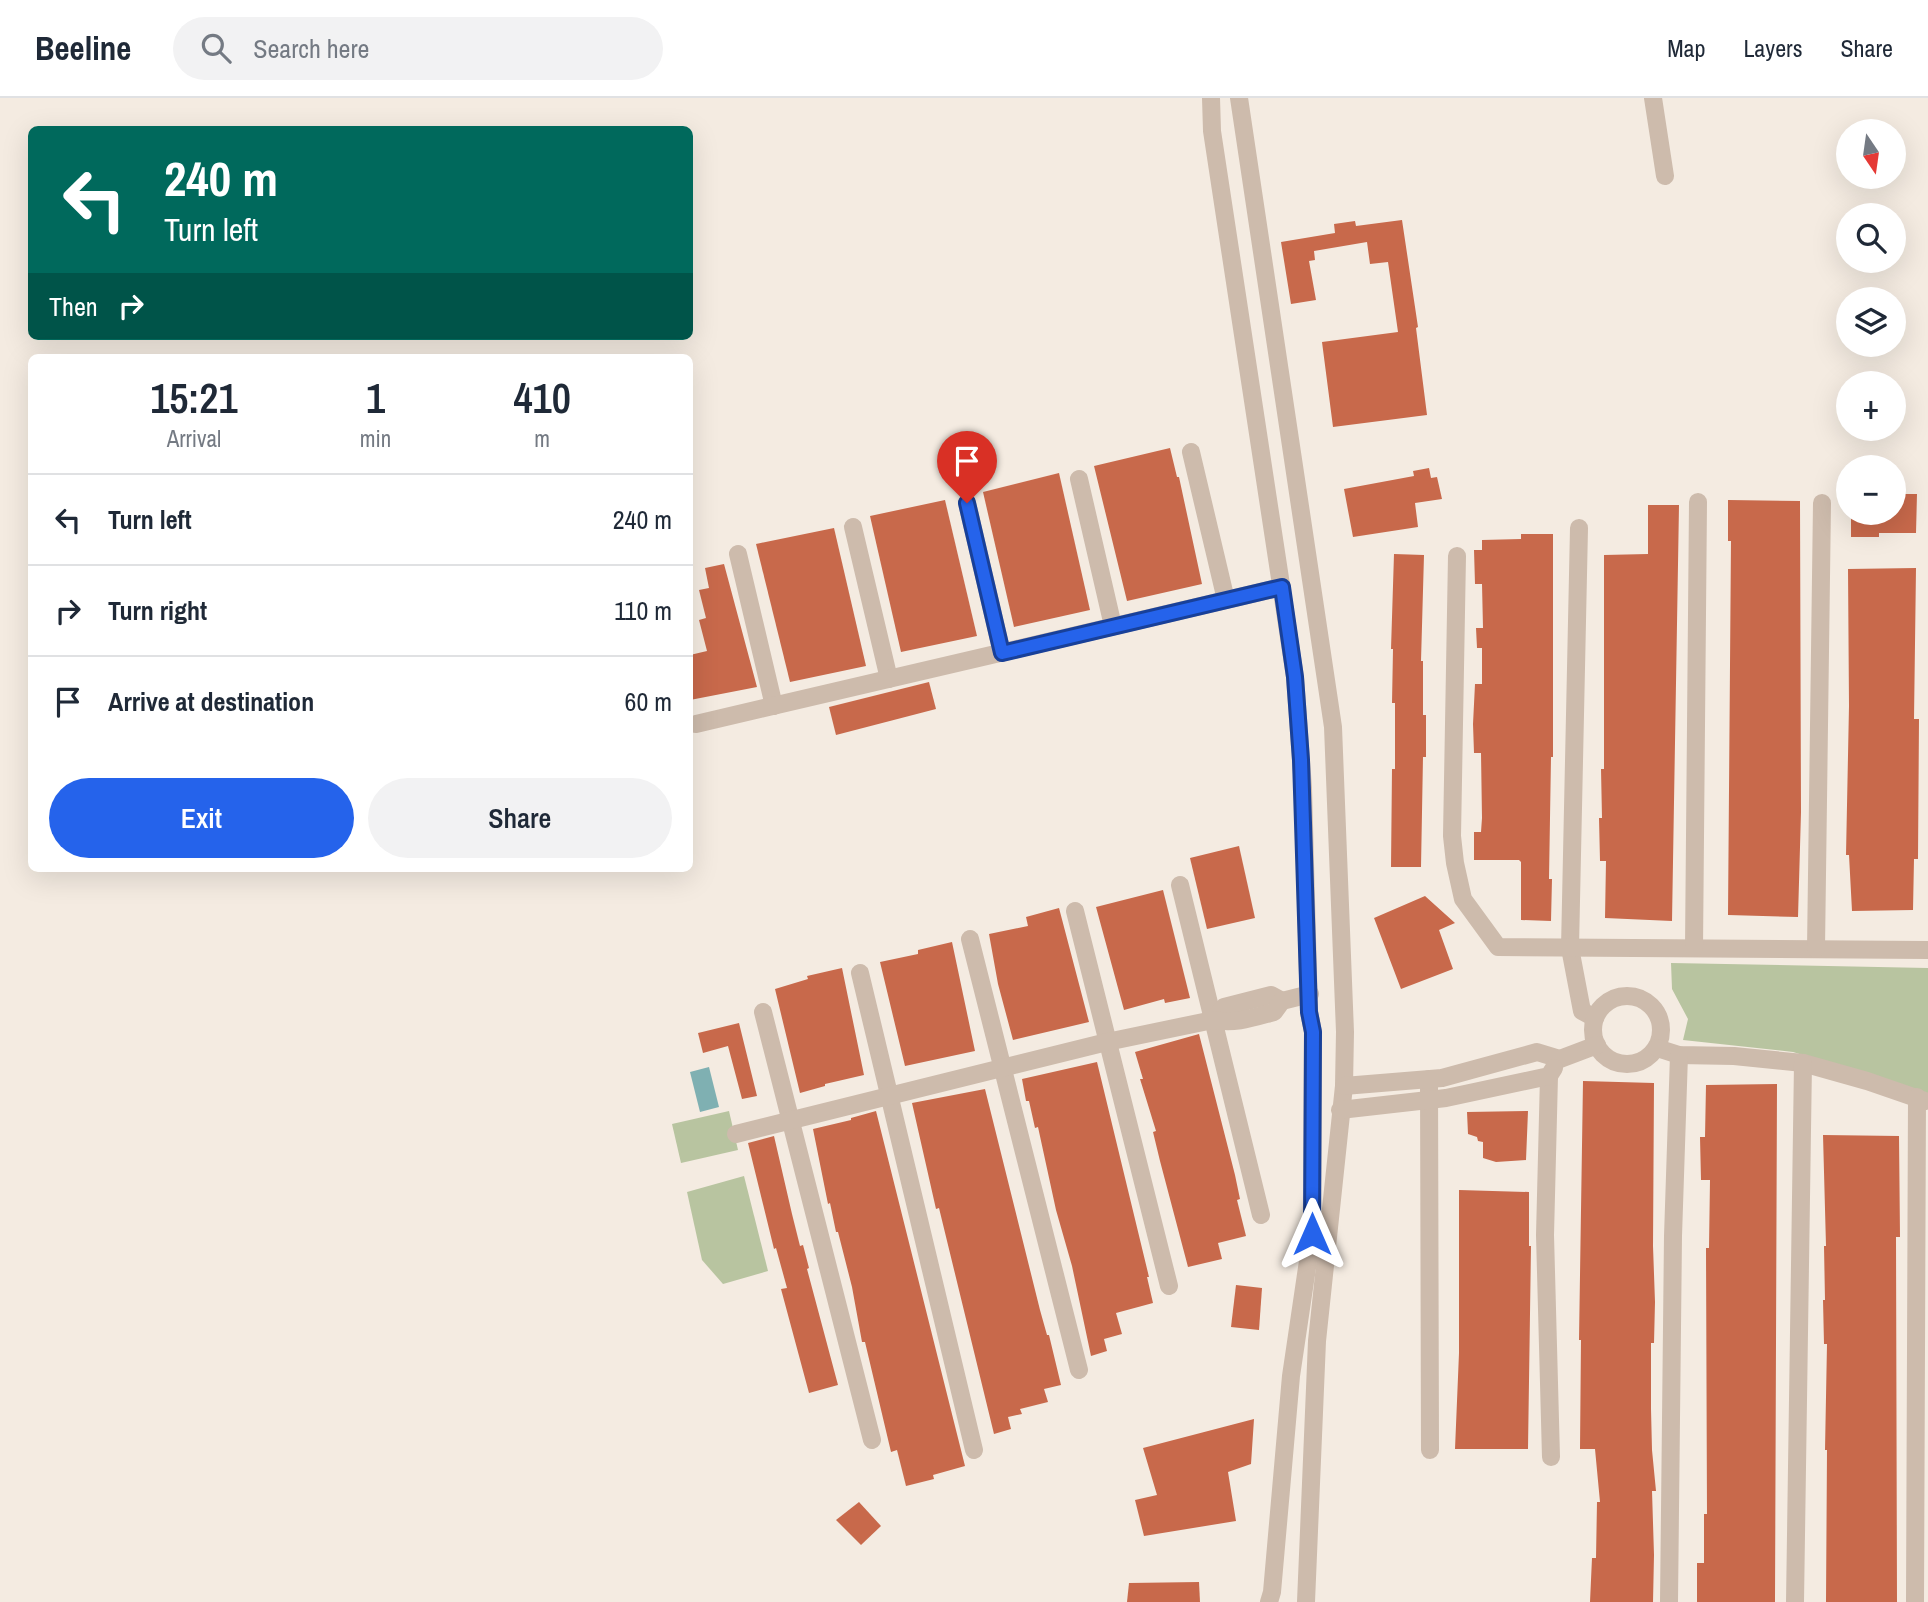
<!DOCTYPE html>
<html lang="en">
<head>
<meta charset="utf-8">
<style>
	:root { --surface:#fff; --page:#f2f2f3; --text:#1f2937; --muted:#747a83; --line:#e0e1e3; --accent:#2563eb }
	body { margin:0; font-family:"Archivo Narrow",sans-serif; background:var(--page); color:var(--text); height:100vh; display:flex; flex-direction:column; font-size:26px; white-space:nowrap }
	* { box-sizing:border-box; margin:0 }
	p { font-size:23px; color:var(--muted) }
	.icon { flex:none; width:38px; height:38px; fill:none; stroke:currentColor; stroke-width:2; stroke-linecap:round; stroke-linejoin:round }
	.map { position:relative; flex:1; overflow:hidden }
	.details { position:absolute; left:28px; top:256px; width:665px; height:518px; display:flex; flex-direction:column; background:var(--surface); border-radius:10px; box-shadow:0 7px 28px #0002 }
	.details>* { flex:none }
	.guide { position:absolute; left:28px; top:28px; width:665px; height:214px; border-radius:10px; box-shadow:0 7px 28px #0002; background:#00695c; color:#fff; overflow:hidden }
	.needle { width:46px; rotate:167deg }
	.controls { position:absolute; left:1836px; top:21px; display:grid; gap:14px }
	.controls a { display:grid; place-items:center; width:70px; height:70px; border-radius:50%; background:var(--surface); box-shadow:0 7px 28px #0002; font-size:35px }
	.pin { position:absolute; display:grid; place-items:center; width:60px; height:60px; color:#fff; margin:-72px -30px; border-radius:50% 50% 50% 0; rotate:-45deg; box-shadow:0 0 7px #0007 }
	.pin .icon { rotate:45deg }
	.me { position:absolute; width:77px; margin:-38px; rotate:0deg; stroke-linejoin:round; filter:drop-shadow(0 0 5px #0008) }
	.turn { display:flex; align-items:center; gap:24px; height:147px; padding:0 21px; font-size:32px }
	.turn .icon { width:91px; height:91px; stroke-width:2.5 }
	.turn b { display:block; font-size:49px; line-height:60px }
	.then { display:flex; align-items:center; height:66px; padding:0 21px; background:#0003; gap:14px; font-size:26px }
	.eta { display:flex; justify-content:space-evenly; align-items:center; height:119px; text-align:center }
	.eta b { font-size:42px; font-weight:600; line-height:49px }
	.action { display:flex; gap:14px; margin-top:auto; padding:14px 21px }
	.action a { flex:1; height:80px; border-radius:42px; background:var(--accent); color:#fff; font-size:28px; font-weight:600; line-height:80px; text-align:center }
	.action a+a { background:var(--page); color:var(--text) }
	ul { padding:0; list-style:none }
	li { display:flex; align-items:center; gap:21px; height:91px; padding:0 21px; border-top:2px solid var(--line) }
	li div { flex:1 }
	li b { display:block; font-size:26px }
	li em { font-style:normal }
	header { display:flex; align-items:center; gap:42px; box-sizing:border-box; height:98px; padding:0 35px; background:var(--surface); border-bottom:2px solid var(--line) }
	header strong { font-size:33px }
	nav { display:flex; gap:38px; margin-inline-start:auto; font-size:24px }
	.search { width:490px; height:63px; background:var(--page); display:flex; align-items:center; gap:18px; box-sizing:border-box; padding:0 24px; border-radius:38px; color:var(--muted); font-size:26px }
	.map>svg:first-child { display:block }
	.green { fill:#b8c4a0 }
	.water { fill:#7fb0b2 }
	.building { fill:#c8694b }
	.lines { fill:none; stroke-linecap:round; stroke-linejoin:round }
	.minor { stroke:#cdbbac; stroke-width:18 }
	.route-casing { stroke:#184099; stroke-width:18 }
	.route { stroke:#2563eb; stroke-width:12 }
</style>
</head>
<body>
<header>
<strong>Beeline</strong>
<div class="search"><svg class="icon" aria-label="search" viewBox="0 0 24 24"><circle cx="10" cy="10" r="6"/><path d="M15 15l6 6"/></svg>Search here</div>
<nav><a>Map</a><a>Layers</a><a>Share</a></nav>
</header>
<div class="map">
<svg width="1928" height="1504" viewBox="0 0 1928 1504">
	<rect width="100%" height="100%" fill="#f4ebe1"/>
	<g class="green">
		<path d="M1671,865L1928,870V996L1793,954L1683,942L1688,921L1672,891Z"/>
		<path d="M729,1013L738,1052L681,1065L672,1026Z"/>
		<path d="M744,1078L768,1173L723,1186L702,1162L687,1094Z"/>
	</g>
	<path class="water" d="M709,969L719,1009L700,1014L690,974Z"/>
	<g class="building">
		<path d="M1402,122L1418,229L1416,230L1427,317L1333,329L1322,244L1398,234L1388,164L1370,166L1367,144L1314,153L1315,162L1309,163L1316,202L1291,206L1281,144L1335,135L1334,126L1355,123L1356,128Z"/>
		<path d="M1170,350L1177,379H1179L1202,486L1127,503L1094,368Z"/>
		<path d="M1429,370L1431,380L1437,379L1442,401L1415,405L1418,429L1353,439L1344,391L1414,378L1413,373Z"/>
		<path d="M1059,375L1090,512L1014,529L983,394Z"/>
		<path d="M1894,396H1917L1916,435H1879V439H1851V415H1894Z"/>
		<path d="M945,402L977,538L901,554L870,418Z"/>
		<path d="M1728,402L1800,403L1801,714L1798,819L1728,817L1731,443H1728Z"/>
		<path d="M1648,407H1679L1672,823L1605,820L1606,763H1600L1599,720H1602L1601,671H1604V457L1648,456Z"/>
		<path d="M834,430L866,568L790,584L756,446Z"/>
		<path d="M1521,436H1553V659H1551L1549,781H1552L1551,823L1521,822V764L1519,762H1474V734H1481L1482,720L1481,655H1474L1473,626L1475,586H1482V550H1477L1476,530H1483L1482,486H1475L1474,452H1482V442L1521,441Z"/>
		<path d="M1394,456L1424,457L1421,563H1423V617H1426V659H1423L1421,769H1391L1392,671H1395V605H1392L1393,551H1391Z"/>
		<path d="M724,466L757,589L690,602V557L707,553L699,522L706,520L699,492L709,490L705,470Z"/>
		<path d="M1916,470L1914,621H1919L1918,761H1914L1913,812L1852,813L1849,757H1846L1849,608L1848,471Z"/>
		<path d="M929,584L936,611L836,637L829,609Z"/>
		<path d="M1239,748L1255,820L1207,831L1190,760Z"/>
		<path d="M1163,792L1190,900L1165,905L1164,901L1124,912L1096,809Z"/>
		<path d="M1425,798L1455,825L1439,832L1453,871L1401,891L1374,820Z"/>
		<path d="M1059,810L1089,924L1013,942L998,886L989,836L1028,828L1026,819Z"/>
		<path d="M952,844L975,953L905,968L880,864L918,856V852Z"/>
		<path d="M842,870L864,977L825,986V988L800,995L775,891L808,881L807,878Z"/>
		<path d="M739,925L757,998L742,1001L728,948L703,955L698,935Z"/>
		<path d="M1199,936L1235,1077L1240,1101L1237,1102L1246,1138L1218,1145L1222,1161L1188,1169L1160,1063L1153,1034L1156,1033L1140,981H1143L1135,954Z"/>
		<path d="M1097,964L1149,1179H1147L1153,1205L1116,1215L1122,1236L1104,1241L1107,1253L1091,1258L1072,1168L1056,1112L1038,1029L1035,1030L1029,1003H1026L1022,981Z"/>
		<path d="M1583,983L1654,985L1653,1148L1655,1204L1654,1245H1651V1311L1652,1352L1656,1393H1652L1654,1457L1653,1504H1590L1592,1460H1596L1597,1404H1600L1595,1351H1580L1581,1242H1579Z"/>
		<path d="M1777,986L1775,1504H1697V1465H1704V1416H1707L1706,1150H1709L1710,1082H1701L1700,1039H1705L1706,987Z"/>
		<path d="M985,991L1040,1212L1047,1237H1049L1061,1287L1044,1291L1048,1304L1020,1311L1022,1316L1008,1319L1011,1331L994,1336L939,1110L936,1111L912,1005Z"/>
		<path d="M876,1013L965,1368L933,1377L934,1381L906,1388L897,1352L891,1354L865,1244H862L852,1189L838,1134H836L830,1105L828,1106L813,1031L851,1022V1020Z"/>
		<path d="M1528,1013L1526,1062L1496,1064L1483,1060V1044L1478,1043L1477,1039L1468,1036L1467,1014Z"/>
		<path d="M1823,1037L1899,1038L1900,1139H1896L1897,1504H1826L1827,1352H1825L1827,1246H1824L1823,1202H1825L1824,1148H1826Z"/>
		<path d="M774,1038L792,1116L800,1148L803,1147L809,1170L807,1171L838,1287L809,1295L781,1191L787,1190L776,1150L774,1151L748,1045Z"/>
		<path d="M1459,1092L1529,1094V1148H1531L1528,1351H1455L1459,1255Z"/>
		<path d="M1236,1187L1262,1190L1259,1232L1231,1229Z"/>
		<path d="M1254,1321L1251,1366L1228,1374L1236,1423L1144,1438L1135,1402L1157,1397L1143,1350Z"/>
		<path d="M859,1404L881,1428L861,1447L836,1422Z"/>
		<path d="M1199,1484L1200,1504H1127L1129,1485Z"/>
	</g>
	<g class="lines">
		<g class="minor">
			<path d="M1211,0L1212,33L1295,579L1303,690L1309,914L1313,934L1312,1136L1291,1278L1272,1494L1269,1504"/>
			<path d="M1239,0L1333,629L1345,934L1344,988L1317,1243L1306,1504"/>
			<path d="M1653,0L1665,78"/>
			<path d="M1191,354L1226,502"/>
			<path d="M1079,381L1113,528"/>
			<path d="M967,405L1002,555"/>
			<path d="M853,429L889,581"/>
			<path d="M1579,430L1570,850L1582,913L1595,920"/>
			<path d="M738,456L774,608"/>
			<path d="M1457,458L1452,738L1455,765L1463,801L1498,849L1928,852"/>
			<path d="M696,626L1282,489"/>
			<path d="M1180,787L1261,1117"/>
			<path d="M1075,813L1169,1188"/>
			<path d="M970,841L1079,1272"/>
			<path d="M1694,850L1698,404"/>
			<path d="M1816,851L1822,405"/>
			<path d="M860,875L974,1352"/>
			<circle cx="1627" cy="932" r="34"/>
			<path d="M763,914L872,1342"/>
			<path d="M1213,922L1224,909L1271,897L1282,903"/>
			<path d="M1657,950L1679,957L1734,958L1803,965L1867,983L1925,1003"/>
			<path d="M1549,978L1545,1137L1551,1359"/>
			<path d="M1429,981L1430,1352"/>
			<path d="M1344,988L1442,980L1537,954L1560,961L1597,947"/>
			<path d="M1340,1012L1446,1000L1549,978L1554,970"/>
			<path d="M736,1036L1107,944L1213,922C1236,926 1252,920 1274,914L1282,903L1310,896"/>
			<path d="M1669,1504L1673,1138L1679,957"/>
			<path d="M1795,1504L1803,965"/>
			<path d="M1915,1504L1917,999"/>
		</g>
	</g>
	<g class="lines">
		<g class="route-casing">
			<path id="route" d="M967,405L1002,555L1282,489L1295,579L1301,662L1309,914L1313,934L1312,1136"/>
		</g>
		<use href="#route" class="route"/>
	</g>
</svg>
<div class="controls">
<a><svg class="needle" viewBox="-14 -14 28 28"><path d="M0-13l5 13h-10z" fill="#e53935"/><path d="M0 13l5-13h-10z" fill="#747a83"/></svg></a>
<a><svg class="icon" aria-label="search" viewBox="0 0 24 24"><circle cx="10" cy="10" r="6"/><path d="M15 15l6 6"/></svg></a>
<a><svg class="icon" aria-label="layers" viewBox="0 0 24 24"><path d="M12 4l9 5-9 5-9-5zM3 14l9 5 9-5"/></svg></a>
<a>+</a>
<a>−</a>
</div>
<div class="pin" style="left:967px;top:405px;background:#d93025"><svg class="icon" aria-label="arrive" viewBox="0 0 24 24"><path d="M6 21V4h12l-3 4 3 4H6"/></svg></div>
<svg class="me" style="left:1312px;top:1136px" viewBox="-20 -20 40 40"><path d="M0-17L14 15 0 8-14 15z" fill="#2563eb" stroke="#fff" stroke-width="4"/></svg>
<div class="guide">
<div class="turn"><svg class="icon" aria-label="left" viewBox="0 0 24 24"><path d="M17 20v-9H6M10 6l-5 5 5 5"/></svg><div><b>240 m</b>Turn left</div></div>
<div class="then">Then<svg class="icon" aria-label="right" viewBox="0 0 24 24"><path d="M7 20v-9h11M14 6l5 5-5 5"/></svg></div>
</div>
<section class="details">
<div class="eta">
<div><b>15:21</b><p>Arrival</p></div>
<div><b>1</b><p>min</p></div>
<div><b>410</b><p>m</p></div>
</div>
<ul>
<li><svg class="icon" aria-label="left" viewBox="0 0 24 24"><path d="M17 20v-9H6M10 6l-5 5 5 5"/></svg><div><b>Turn left</b></div><em>240 m</em></li>
<li><svg class="icon" aria-label="right" viewBox="0 0 24 24"><path d="M7 20v-9h11M14 6l5 5-5 5"/></svg><div><b>Turn right</b></div><em>110 m</em></li>
<li><svg class="icon" aria-label="arrive" viewBox="0 0 24 24"><path d="M6 21V4h12l-3 4 3 4H6"/></svg><div><b>Arrive at destination</b></div><em>60 m</em></li>
</ul>
<div class="action"><a>Exit</a><a>Share</a></div>
</section>
</div>
</body>
</html>
